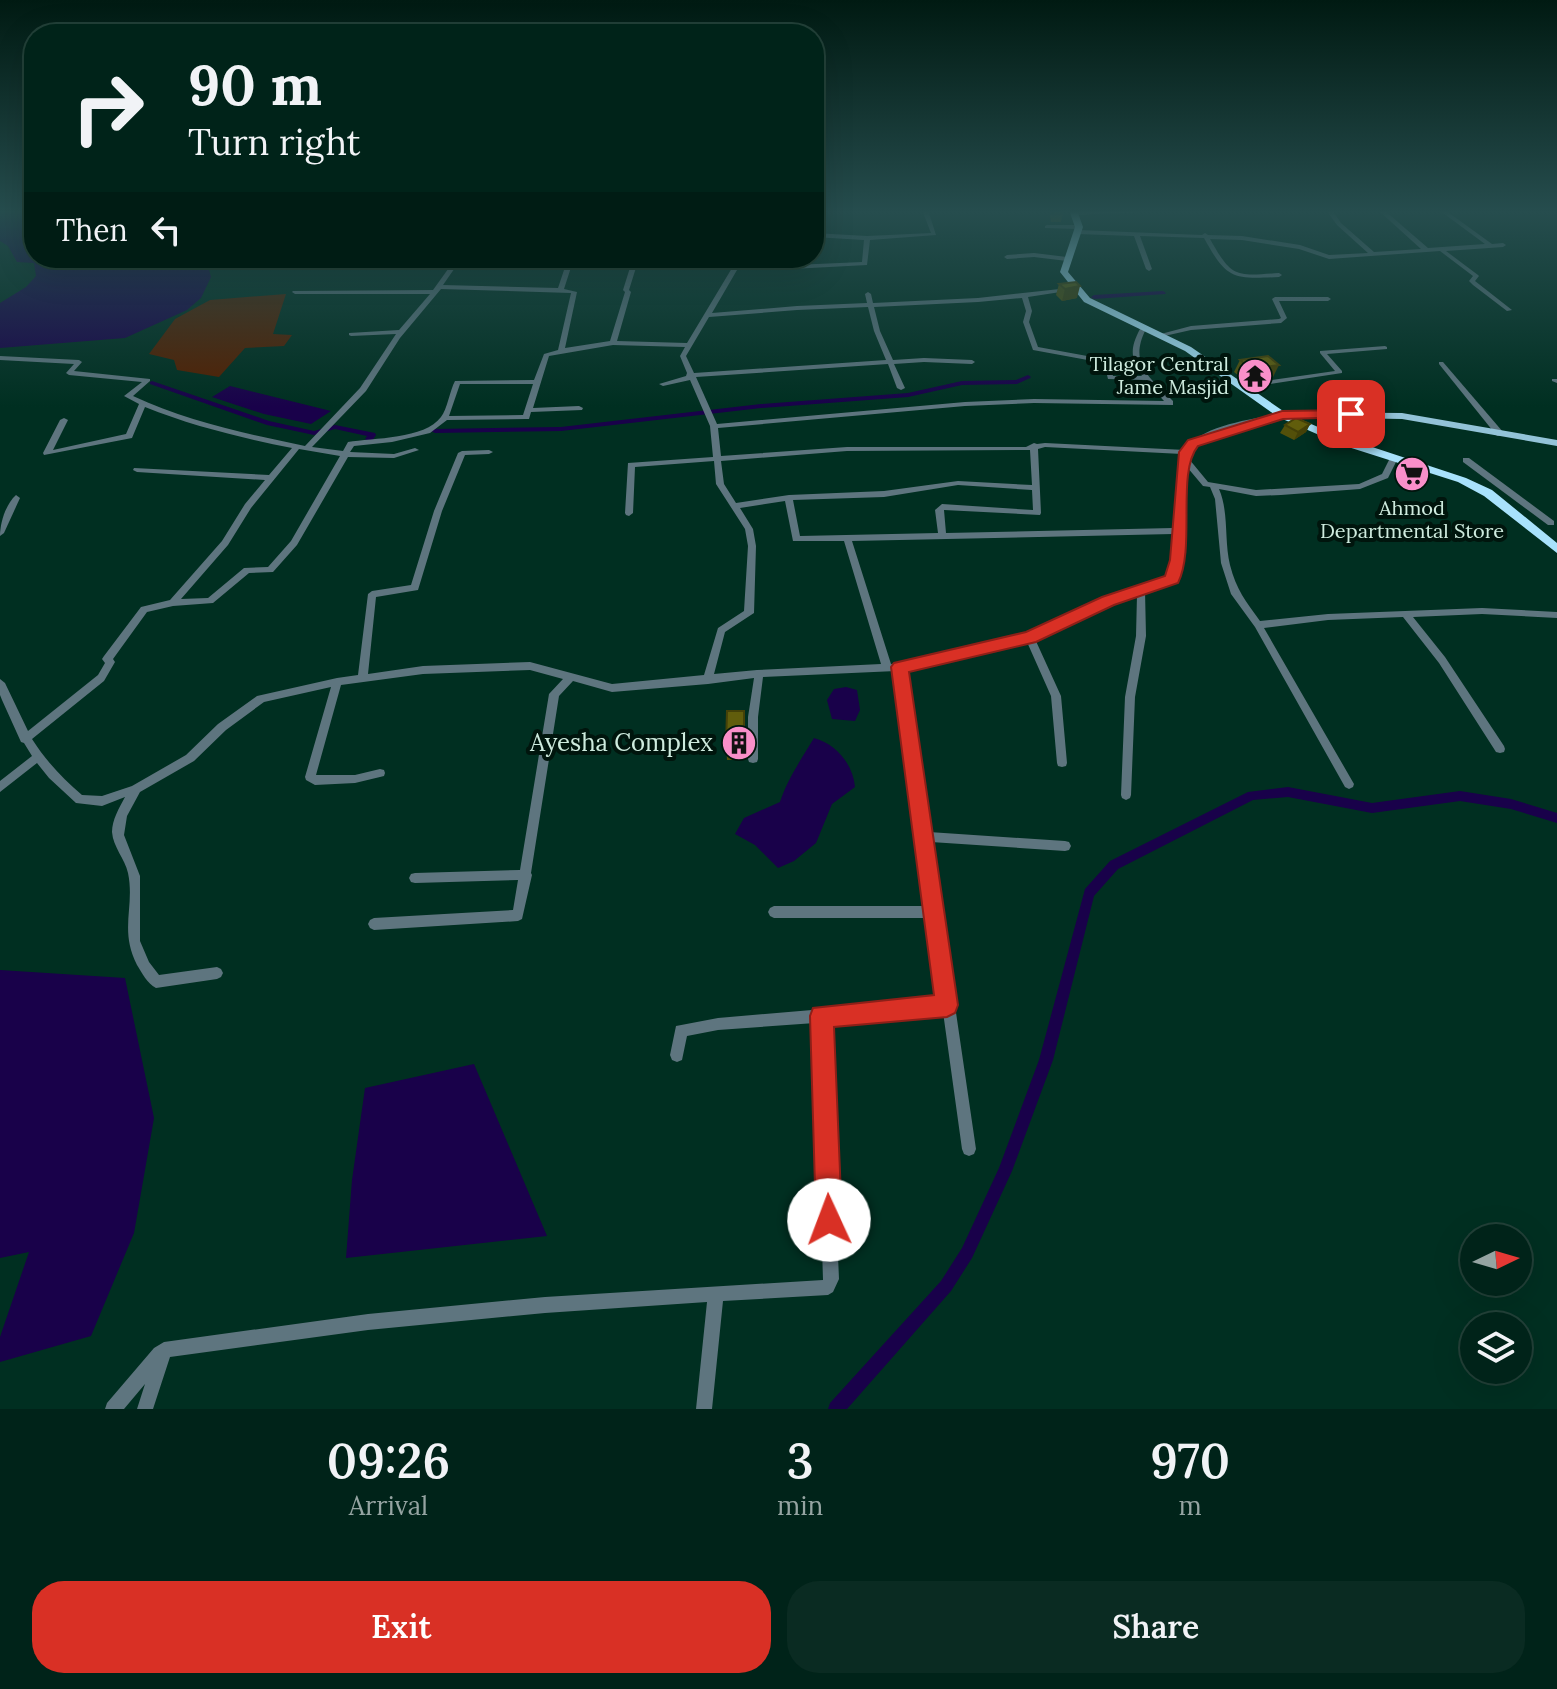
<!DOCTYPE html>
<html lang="en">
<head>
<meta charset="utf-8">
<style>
	:root { --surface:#002319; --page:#0a2b22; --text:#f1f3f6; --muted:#95a4a2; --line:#224038; --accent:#d93025 }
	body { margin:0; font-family:Lora,serif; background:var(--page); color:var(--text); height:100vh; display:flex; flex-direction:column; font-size:30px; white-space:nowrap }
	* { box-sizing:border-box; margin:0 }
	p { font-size:26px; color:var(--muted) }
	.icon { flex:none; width:44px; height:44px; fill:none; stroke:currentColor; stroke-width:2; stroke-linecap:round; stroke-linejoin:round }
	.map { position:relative; height:1409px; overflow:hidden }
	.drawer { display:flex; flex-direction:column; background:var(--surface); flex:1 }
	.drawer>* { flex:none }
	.guide { position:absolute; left:24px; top:24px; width:800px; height:244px; border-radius:32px; box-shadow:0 8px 32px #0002,0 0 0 2px var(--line); background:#002319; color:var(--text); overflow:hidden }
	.needle { width:52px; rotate:85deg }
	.tools { position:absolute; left:1460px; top:1224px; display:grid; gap:16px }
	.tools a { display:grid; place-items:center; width:72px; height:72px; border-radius:50%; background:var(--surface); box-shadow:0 8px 32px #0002,0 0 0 2px var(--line); font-size:40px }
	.pin { position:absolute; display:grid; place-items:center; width:68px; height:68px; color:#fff; margin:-34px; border-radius:16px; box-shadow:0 4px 12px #0006 }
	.me { position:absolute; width:88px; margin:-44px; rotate:358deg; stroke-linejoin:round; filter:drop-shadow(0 0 6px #0008) }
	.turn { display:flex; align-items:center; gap:28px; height:168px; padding:0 32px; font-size:36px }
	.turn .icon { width:104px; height:104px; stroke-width:2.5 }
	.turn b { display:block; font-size:56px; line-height:68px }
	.then { display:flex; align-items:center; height:76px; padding:0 32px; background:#0003; gap:16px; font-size:30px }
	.eta { display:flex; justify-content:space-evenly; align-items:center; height:136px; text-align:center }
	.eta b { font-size:48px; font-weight:600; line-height:56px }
	.action { display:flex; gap:16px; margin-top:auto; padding:16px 32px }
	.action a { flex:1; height:92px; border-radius:32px; background:var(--accent); color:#fff; font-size:32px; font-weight:600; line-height:92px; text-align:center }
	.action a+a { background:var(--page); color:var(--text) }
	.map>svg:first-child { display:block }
	.green { fill:#531f00 }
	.water { fill:#19014a }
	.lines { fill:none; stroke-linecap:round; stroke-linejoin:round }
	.canal { fill:#19014a; fill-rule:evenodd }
	.minor { fill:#5e757f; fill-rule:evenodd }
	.major { fill:#93c3d8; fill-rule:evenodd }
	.highway { fill:#a8e2fc; fill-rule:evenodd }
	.wall { fill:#53500a }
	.shaded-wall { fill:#444108 }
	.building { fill:#615d0c; stroke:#444108; stroke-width:2 }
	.route { fill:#d93025; stroke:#8d1f18; stroke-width:2 }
	.labels { text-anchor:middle; stroke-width:8; stroke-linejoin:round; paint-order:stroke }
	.far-poi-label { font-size:20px; fill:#ceebde; stroke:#00150d; text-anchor:end }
	.poi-label { font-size:24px; fill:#ceebde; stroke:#00150d; text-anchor:end }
</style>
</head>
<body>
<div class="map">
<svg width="1557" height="1409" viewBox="0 0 1557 1409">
	<rect width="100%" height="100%" fill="#002f21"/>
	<path class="green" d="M286,294L273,334L292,335L284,346L245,348L219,377L177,370L174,360L149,354L175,319L210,300Z"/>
	<g class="water">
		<path d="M0,210H34V258H193L207,262L211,277L201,298L187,310L125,338L0,348V303L26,287L36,276L34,263L17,262L8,246L0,241Z"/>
		<path d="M230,386L331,411L311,424L264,414L212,397Z"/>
		<path d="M846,687L857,690L860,710L855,721L832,719L827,700L834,689Z"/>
		<path d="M814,738C836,744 853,764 855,787L832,804L816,843L794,861L778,868L755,845L735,834L744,818L780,802C787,780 802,758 814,738Z"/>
		<path d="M0,970L125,978L154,1118L134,1233L91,1336L0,1362V1337L29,1252L0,1258Z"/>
		<path d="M474,1064L547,1236L346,1258L352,1180L365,1088Z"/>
	</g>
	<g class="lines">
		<g class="canal">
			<path d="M1163,291L1166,293L1165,294L1094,299L1091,297L1094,295Z"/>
			<path d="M1028,375L1031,377L1030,378L1017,384L962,385L908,397L761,408L561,431L435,433L431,431L435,429L561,427L761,404L908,393L962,381L1016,380Z"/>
			<path d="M152,381L269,421L314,431L335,425L375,433L376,435L372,441H369L365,439L367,436L335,429L314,435L267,425L150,384V382Z"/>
			<path d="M1288,787L1372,803L1460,791L1511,799L1557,813V823L1511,809L1460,801L1372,813L1288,797L1253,800L1118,869L1094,896L1053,1060L1012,1171L972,1258L951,1291L847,1409H828L830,1403L941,1281L962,1248L999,1168L1039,1060L1085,889L1110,861L1248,792Z"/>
		</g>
		<g class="minor">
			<path d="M922,210H928L936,235L870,240L867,265L791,269L788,267V261L774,258H793L794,265L862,262L864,240L814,237V233L867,236L931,233Z"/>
			<path d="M1109,210H1149L1146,212L1075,215L1072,213L1075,211Z"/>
			<path d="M1326,210H1332L1341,223L1374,252L1421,249L1378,210H1384L1428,248L1485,244L1439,210H1445L1492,244L1503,243L1506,245L1503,247L1446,251L1478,275L1479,276L1475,281L1512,310L1507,311L1473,285L1469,281L1473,276L1440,251L1329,259L1299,249L1242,240L1210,239C1232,278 1235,276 1279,273L1282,275L1279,277C1233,279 1227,280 1204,238L1140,236L1152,269L1149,271L1146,269L1134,236L1078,234L1075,232L1078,230L1202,235L1205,233L1208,235L1242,236L1300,245L1329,255L1368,253L1337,225Z"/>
			<path d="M1047,225H1079L1082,227L1079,229L1045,228V226Z"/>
			<path d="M1034,253L1067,257L1070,259L1067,261L1034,257L1007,259L1004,257L1007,255Z"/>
			<path d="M456,258L496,260L498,258H504L498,264L459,262L443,285L558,288L568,258H574L564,289L577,292L565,348L610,341L625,292L623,290L633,258H639L629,290L631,292L617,341L687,343L738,258H744L712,313L797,306L867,303L865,294L868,292L871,294L873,303L978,298L1069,288L1070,289L1067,291L1028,297L1032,311L1029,322L1038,347L1109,360L1113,376H1142C1130,358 1130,348 1140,329L1145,328L1146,329C1128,364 1150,378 1173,401V405L1034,403L965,406L718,428L721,456L847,447H1026L1034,443L1037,444L1045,443L1185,450C1200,425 1255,419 1282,413L1286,415L1285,417C1262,422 1208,430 1194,448C1190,452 1190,454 1189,459L1208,482L1256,490L1359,484L1382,474L1391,456H1394L1398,458L1388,478L1360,489L1281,495L1256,496L1219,489C1229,512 1224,540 1230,565C1236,589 1246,602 1260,621L1328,614L1482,608L1557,612V618L1482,614L1413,617L1445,657L1504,746L1505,749L1504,752L1500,753L1496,752L1439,663L1403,617L1328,620L1264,628L1354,784L1353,787L1349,789L1345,787L1255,627L1231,594L1221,563L1215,499L1210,487L1203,486L1187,467L1182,531L1176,579L1175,581L1145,591L1146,636L1135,697L1131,795L1130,798L1126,800L1122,798L1121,795L1125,697L1136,636L1137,595L1111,603L1035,639L1061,696L1067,763L1066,766L1062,767L1058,766L1057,763L1051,696L1027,642L905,670L929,832L1065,841L1069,842L1071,846L1069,850L1065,851L931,842L976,1149L974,1154L969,1156L964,1154L962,1149L943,1012L828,1022L839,1279L833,1292L828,1295L723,1301L712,1409H696L707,1302L545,1313L368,1330L170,1357L153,1409H137L145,1384L124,1409H105L107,1403L154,1348L164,1342L368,1314L545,1297L823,1280L815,1023L718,1030L687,1036L682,1060L677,1062L672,1060L670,1055L676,1026L718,1018L941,999L930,918H774L770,916L768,912L770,908L774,906H928L919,841L917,837L918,835L896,671L763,677L758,717V759L757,762L753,763L749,762L748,759V717L754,678L708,684L612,692L573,681L559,696L531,873L532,875L522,919L518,921L374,930L370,928L368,924L370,920L374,918L513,910L518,880L415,883L411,882L409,878L411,874L415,873L520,870L549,694L563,679L530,670L423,674L341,685L316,775H355L380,769L384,770L385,773L384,776L380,777L355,783L315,785L306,780L305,777L331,687L264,702L226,730L194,761L140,792L127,816L124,835L140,876V941L149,962L159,975L217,967L221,969L223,973L221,977L217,979L156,988C147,983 142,973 137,965C119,930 135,907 128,873C125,859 113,847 112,832C112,820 119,808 125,797L102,806L76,803L49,778L37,763L0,792V781L32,756L24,743L21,742L2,700L0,695V679L5,683L28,731L98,675L105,663L102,659L104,656L141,607L170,600L222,541L245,504L265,480L137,472L133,470L134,468L269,475L292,448C242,438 192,426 145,407L132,438L44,455L43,453L60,420L64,418L68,420L53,450L126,434L139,404L124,396L142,382L69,375L66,373L74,364L0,360V356L79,360L82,362L74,371L150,379V381L133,396C187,421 246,434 305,446L360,388L396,334L351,336L349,335V333L399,330L430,294H295L292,292L293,291L433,290ZM441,289L571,293L558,350L544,354L534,380L455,381C450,390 447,410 441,417C425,439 373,438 348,442L343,451L312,447L366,391L400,338ZM1022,298L1026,311L1023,322L1033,350L1104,363L1108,379L1145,380L1164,401L1034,399L965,402L717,424L696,377L888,364L897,388L901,390L905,388L894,364L924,362L972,364L975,362L972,360L924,358L893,360L880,331L874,307L978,302ZM868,307L874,331L886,360L694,373L686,356L709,317L797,310ZM613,345L685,347L680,356L687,373L686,376L659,384L663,386L690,380L710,426L713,457L628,463L625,513L626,515L629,516L633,513L635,467L714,461L716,484L745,529L748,546L744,611L718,628L704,675L612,684L530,662L423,666L368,674L376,597L418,590L442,511L465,455L489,454L493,452L489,450L462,451L458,453L434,511L411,585L372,591L368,594L358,675L337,678L257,696L218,724L186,755L132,786L102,796L82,795C63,779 46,761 32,739L104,681L115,662L113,659L147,612L173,606L213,603L249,573L273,572L297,545L348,457L394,458L419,450L415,448L394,454L350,452L354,446L392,442L430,433L447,420L526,419H529L531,412L582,410L583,408L579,406L533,408L549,356ZM460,384H533L523,415L449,416ZM1045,447L1182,454L1176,486L1173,528L946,533L944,510L1040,515L1041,513L1038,449ZM299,449L340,456L291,541L268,567L244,568L208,598L181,599L228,545L251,508ZM1030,450L1032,485L958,481L884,491L789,495L736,503L724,484L721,461L847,451ZM958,485L1032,490L1033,510L942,504L935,510L938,533L800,536L793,500L884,497ZM785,501L793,541H844L881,664L757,670L714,674L725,632L754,613L756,546L753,529L740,508ZM1173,534L1168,577L1105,599L1028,635L900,663L891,664L852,541Z"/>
			<path d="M1275,297H1328L1331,299L1328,301H1279L1287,318L1281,323L1191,330L1160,337L1157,335L1191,326L1279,319L1281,318L1272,299Z"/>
			<path d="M1385,346L1387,347V349L1327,354L1342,371V373L1244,388L1240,386L1244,384L1335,371L1320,353V351Z"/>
			<path d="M1439,362H1443L1503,432V436H1497L1439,364Z"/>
			<path d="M1552,379H1557V383L1552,381Z"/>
			<path d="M1463,458H1469L1554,521V525H1548L1463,462Z"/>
			<path d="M16,495L20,498L4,533L0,536C0,522 6,504 16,495Z"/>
		</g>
		<path class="major" d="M1282,412L1402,413L1557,440V446L1402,419L1279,417L1278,415Z"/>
		<path class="highway" d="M1069,210H1077L1083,227L1068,272L1090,298L1191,347L1286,413L1334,434L1335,424L1347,412H1355V416L1345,425L1344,434L1348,439L1466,478L1492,490L1557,543V553L1484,496L1458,482L1342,445L1278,417L1185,351L1084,302L1060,272L1075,227Z"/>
	</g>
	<g class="wall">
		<path d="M1052,210L1062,215L1061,222H1051L1050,216Z"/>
		<path d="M1059,284L1077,298L1062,301L1056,295Z"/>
		<path d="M1240,360L1273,377L1245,381L1234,372Z"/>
		<path d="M1310,424L1306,432L1294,440L1280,433L1285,425Z"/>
		<path d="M745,726V760H727L726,745Z"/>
	</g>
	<g class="shaded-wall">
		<path d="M1080,286L1077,298L1062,301L1065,289Z"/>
		<path d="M1279,365L1273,377L1245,381L1251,369Z"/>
		<path d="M1310,424L1306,432L1294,440L1298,432Z"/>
	</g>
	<g class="building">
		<path d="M1052,210H1061L1062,215H1053Z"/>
		<path d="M1076,282L1080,286L1065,289L1059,284Z"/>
		<path d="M1268,356L1279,365L1251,369L1240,360Z"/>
		<path d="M1296,418L1310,424L1298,432L1285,425Z"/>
		<path d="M727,711H744V745H726Z"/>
	</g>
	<linearGradient id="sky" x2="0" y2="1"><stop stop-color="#001a12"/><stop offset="0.52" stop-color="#264d4e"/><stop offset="1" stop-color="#264d4e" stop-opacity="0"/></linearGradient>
	<rect width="1557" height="407" fill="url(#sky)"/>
	<path class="route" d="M1351,410L1358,414L1356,417L1283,419L1198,446C1176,473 1196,547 1178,583L1114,605L1036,642L909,672L958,1005L955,1013L947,1017L834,1027L842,1220L838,1230L829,1234L820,1230L816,1220L810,1016L813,1008L934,995L891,667L894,663L1026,632L1102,597L1165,576L1170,560L1179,452L1188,440L1282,411Z"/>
	<defs>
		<g id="temple-disc" transform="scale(1.8)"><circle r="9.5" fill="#f98fc9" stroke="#00150d"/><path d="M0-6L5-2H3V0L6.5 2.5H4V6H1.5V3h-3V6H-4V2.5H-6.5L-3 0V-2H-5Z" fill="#111"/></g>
		<g id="supermarket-disc" transform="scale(1.8)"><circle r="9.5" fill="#f98fc9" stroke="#00150d"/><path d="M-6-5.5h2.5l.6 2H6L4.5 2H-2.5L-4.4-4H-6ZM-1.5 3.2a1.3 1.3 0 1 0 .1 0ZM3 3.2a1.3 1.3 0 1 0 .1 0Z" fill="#111"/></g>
		<g id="building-disc" transform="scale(1.8)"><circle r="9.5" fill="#f98fc9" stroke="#00150d"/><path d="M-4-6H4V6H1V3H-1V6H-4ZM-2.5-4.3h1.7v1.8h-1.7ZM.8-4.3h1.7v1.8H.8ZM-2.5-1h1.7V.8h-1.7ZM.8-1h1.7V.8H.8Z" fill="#111"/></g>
	</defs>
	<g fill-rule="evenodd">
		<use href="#temple-disc" x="1255" y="376"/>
		<use href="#supermarket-disc" x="1412" y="474"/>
		<use href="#building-disc" x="739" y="743"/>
	</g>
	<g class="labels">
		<g class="far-poi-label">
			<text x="1229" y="371">Tilagor Central<tspan x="1229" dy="23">Jame Masjid</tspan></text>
			<text x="1412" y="515" text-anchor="middle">Ahmod<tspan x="1412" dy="23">Departmental Store</tspan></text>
		</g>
		<g class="poi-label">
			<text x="713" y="751">Ayesha Complex</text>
		</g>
	</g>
</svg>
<div class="tools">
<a><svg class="needle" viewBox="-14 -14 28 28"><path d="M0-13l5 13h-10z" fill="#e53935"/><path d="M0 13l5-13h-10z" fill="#95a4a2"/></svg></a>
<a><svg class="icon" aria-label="layers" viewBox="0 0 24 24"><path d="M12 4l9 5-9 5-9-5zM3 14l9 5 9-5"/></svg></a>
</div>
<div class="pin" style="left:1351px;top:414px;background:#d93025"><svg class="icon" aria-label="arrive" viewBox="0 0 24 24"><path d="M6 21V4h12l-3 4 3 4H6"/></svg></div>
<svg class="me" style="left:829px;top:1220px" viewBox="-20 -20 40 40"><circle r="19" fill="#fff"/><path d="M0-13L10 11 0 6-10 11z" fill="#d93025"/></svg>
<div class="guide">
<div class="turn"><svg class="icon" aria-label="right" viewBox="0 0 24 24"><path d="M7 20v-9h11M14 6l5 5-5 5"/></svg><div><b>90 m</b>Turn right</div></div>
<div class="then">Then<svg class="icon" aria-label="left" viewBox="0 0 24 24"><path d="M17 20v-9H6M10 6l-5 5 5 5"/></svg></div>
</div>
</div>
<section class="drawer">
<div class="eta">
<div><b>09:26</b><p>Arrival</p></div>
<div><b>3</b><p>min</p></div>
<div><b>970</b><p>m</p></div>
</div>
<div class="action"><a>Exit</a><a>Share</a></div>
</section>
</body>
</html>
